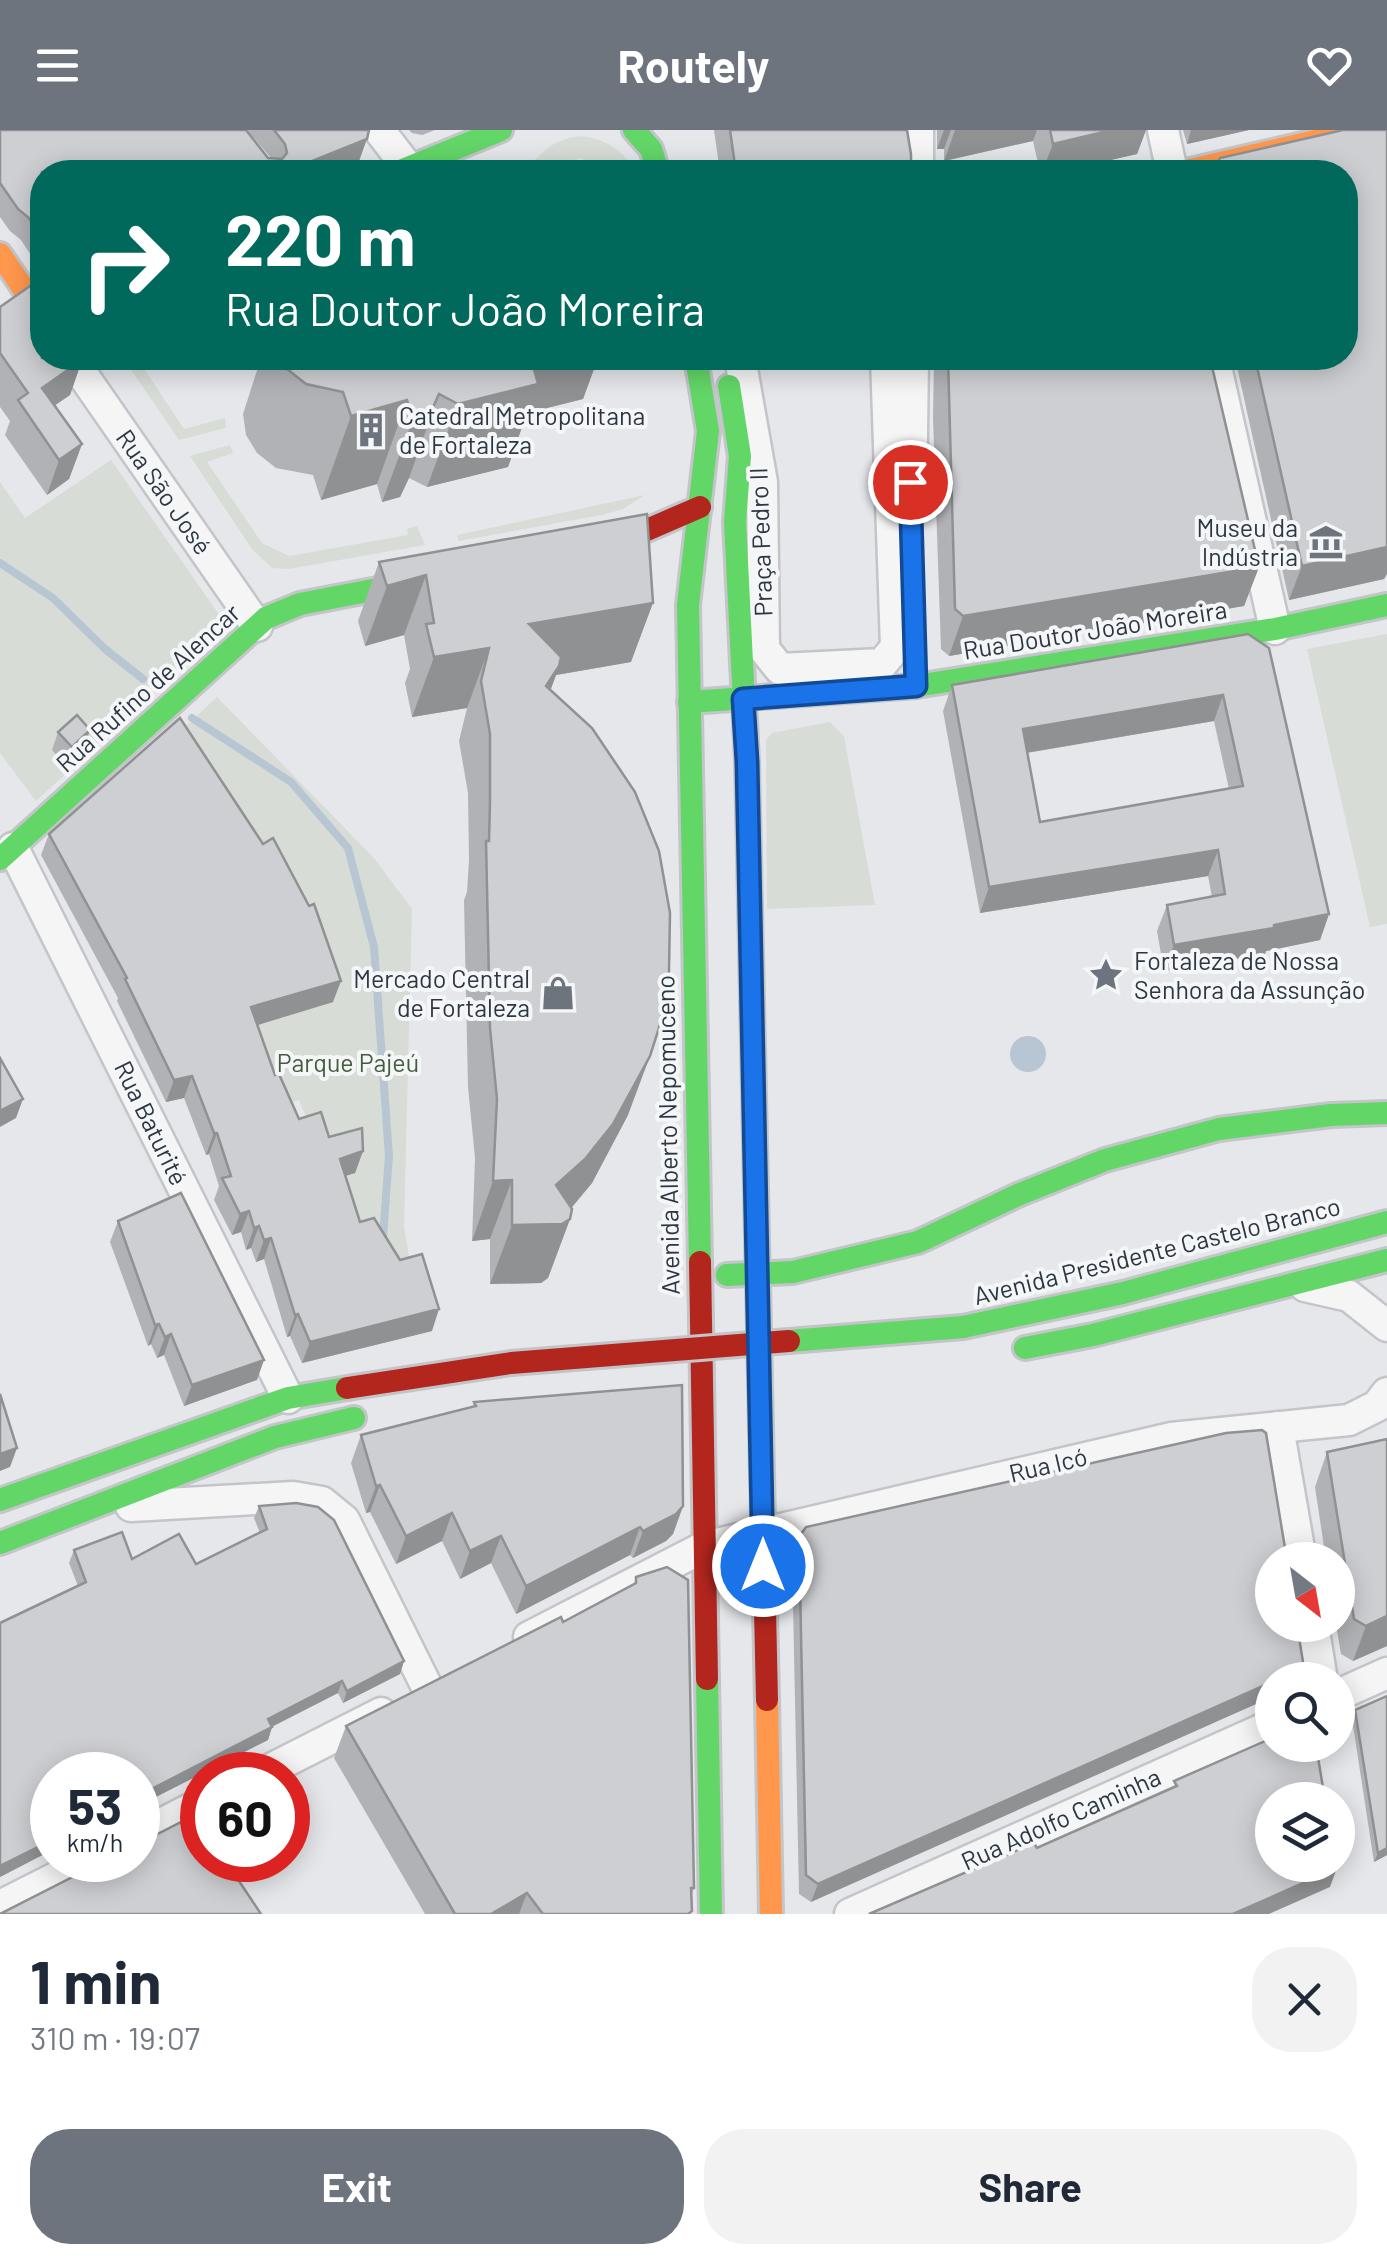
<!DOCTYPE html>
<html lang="en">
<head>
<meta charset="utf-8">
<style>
	:root { --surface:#fff; --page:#f2f2f3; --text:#1f2937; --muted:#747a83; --accent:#6d747d }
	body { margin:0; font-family:Barlow,sans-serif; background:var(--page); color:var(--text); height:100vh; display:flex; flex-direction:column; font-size:38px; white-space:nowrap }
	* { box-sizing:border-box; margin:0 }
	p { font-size:32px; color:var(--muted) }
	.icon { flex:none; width:55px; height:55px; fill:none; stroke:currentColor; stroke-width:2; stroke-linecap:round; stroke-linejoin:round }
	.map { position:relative; height:1784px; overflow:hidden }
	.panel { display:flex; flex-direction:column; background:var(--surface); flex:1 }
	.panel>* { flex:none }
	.top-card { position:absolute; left:30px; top:30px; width:1328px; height:210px; border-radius:40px; box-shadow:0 5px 25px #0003; background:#00695c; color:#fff; overflow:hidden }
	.needle { width:65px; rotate:149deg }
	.buttons { position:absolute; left:1255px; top:1412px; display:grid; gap:20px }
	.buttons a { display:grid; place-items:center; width:100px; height:100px; border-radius:50%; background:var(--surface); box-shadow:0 5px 25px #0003; font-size:50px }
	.speed { position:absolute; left:30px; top:1622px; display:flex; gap:20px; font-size:50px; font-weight:700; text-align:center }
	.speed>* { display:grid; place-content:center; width:130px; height:130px; border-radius:50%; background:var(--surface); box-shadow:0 5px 25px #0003; line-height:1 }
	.speed small { font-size:25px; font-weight:400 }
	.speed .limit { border:15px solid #d22; background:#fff; color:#111 }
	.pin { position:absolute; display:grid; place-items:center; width:85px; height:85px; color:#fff; margin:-42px; border:5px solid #fff; border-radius:50%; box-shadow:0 2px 10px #0007 }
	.me { position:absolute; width:110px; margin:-55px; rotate:0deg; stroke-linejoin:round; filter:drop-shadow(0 0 8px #0008) }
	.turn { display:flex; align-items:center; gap:35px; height:210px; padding:0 30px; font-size:45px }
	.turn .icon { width:130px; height:130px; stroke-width:2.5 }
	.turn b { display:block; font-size:70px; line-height:85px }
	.round { display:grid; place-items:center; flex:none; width:105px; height:105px; border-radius:40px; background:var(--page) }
	.head { display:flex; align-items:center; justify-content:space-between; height:170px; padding:0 30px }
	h1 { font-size:60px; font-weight:700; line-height:75px }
	.primary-button { display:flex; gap:20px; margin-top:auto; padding:20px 30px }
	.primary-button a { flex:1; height:115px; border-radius:40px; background:var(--accent); color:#fff; font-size:40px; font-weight:700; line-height:115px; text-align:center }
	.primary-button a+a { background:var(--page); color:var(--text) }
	header { display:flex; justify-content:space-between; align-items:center; height:130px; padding:0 30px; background:var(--accent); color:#fff; font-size:45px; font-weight:700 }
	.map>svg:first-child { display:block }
	.green { fill:#d7ddd6 }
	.water { fill:#b7c6d2 }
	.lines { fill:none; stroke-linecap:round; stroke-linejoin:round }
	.stream { stroke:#b7c6d2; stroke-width:8 }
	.street-casing { stroke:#c3c5c8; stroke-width:35 }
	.fast-casing { stroke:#c3c5c8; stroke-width:28 }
	.slow-casing { stroke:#c3c5c8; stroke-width:28 }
	.jam-casing { stroke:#c3c5c8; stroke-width:28 }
	.street { stroke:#f5f5f6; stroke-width:30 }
	.fast { stroke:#63d668; stroke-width:22 }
	.slow { stroke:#ff974d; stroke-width:22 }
	.jam { stroke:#b3261e; stroke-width:22 }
	.fast-bridge-casing { stroke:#c2c4c7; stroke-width:28; stroke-linecap:butt }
	.jam-bridge-casing { stroke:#c2c4c7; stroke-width:28; stroke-linecap:butt }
	.fast-bridge { stroke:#63d668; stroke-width:22 }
	.jam-bridge { stroke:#b3261e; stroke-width:22 }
	.wall { fill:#b1b2b5; fill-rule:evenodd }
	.shaded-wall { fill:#909193 }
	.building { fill:#cecfd2; stroke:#909193; stroke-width:2.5; fill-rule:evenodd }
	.route-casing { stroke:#114b97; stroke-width:25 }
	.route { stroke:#1a73e8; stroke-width:18 }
	.labels { text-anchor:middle; stroke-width:8; stroke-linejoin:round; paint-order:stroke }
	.poi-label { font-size:25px; fill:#2d3642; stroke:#f4f6f8; text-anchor:start }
	.street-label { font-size:25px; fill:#2d3642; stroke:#f4f6f8 }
	.park-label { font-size:25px; fill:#455c3c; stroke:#f4f6f8 }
</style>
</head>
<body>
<header><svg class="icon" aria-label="menu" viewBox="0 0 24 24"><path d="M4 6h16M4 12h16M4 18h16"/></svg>Routely<svg class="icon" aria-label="heart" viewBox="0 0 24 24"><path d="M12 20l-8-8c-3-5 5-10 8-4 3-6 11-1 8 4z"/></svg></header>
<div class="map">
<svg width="1387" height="1784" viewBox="0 0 1387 1784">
	<rect width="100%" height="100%" fill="#e5e7ea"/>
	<g class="green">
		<path d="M580,6C607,9 622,20 637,42H599L581,28L563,34L565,42H516C546,29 539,12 580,6Z"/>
		<path d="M123,228H144L139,231L184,299L225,288L226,298L179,310Z"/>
		<path d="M230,315L233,323L207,332L262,413L289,426L408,405L407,399L417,396L425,415L289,439L272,438L252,419L190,326Z"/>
		<path d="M111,330L227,496L36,671L0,623V352L25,388Z"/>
		<path d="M645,365L623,379L602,385L459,411L457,405Z"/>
		<path d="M1387,504V794L1370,797L1307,519Z"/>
		<path d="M217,567L373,727L412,779L404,1097L411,1139L390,1147L359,1097L347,1045L355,1042L313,1004L299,970L280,975L172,609Z"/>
		<path d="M830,592L844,606L875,775L767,779L766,610L772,603Z"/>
	</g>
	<circle class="water" cx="1028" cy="924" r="18"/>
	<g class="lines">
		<g class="stream">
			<path d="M0,433L53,468L105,519L143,549"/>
			<path d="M192,588L291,652L348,718L374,817L389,1026L383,1107"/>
		</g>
		<g class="street-casing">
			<g id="street">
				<path d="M379,0L409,39"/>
				<path d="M1163,0L1172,42"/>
				<path d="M918,42V0"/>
				<path d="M71,228L257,496"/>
				<path d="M740,228L762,352L764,519L780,539L882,534L896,517L886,228"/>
				<path d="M1214,228L1275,499"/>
				<path d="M911,378L913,228"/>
				<path d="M13,718L288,1268"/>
				<path d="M1305,1156L1349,1166L1387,1196"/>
				<path d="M1278,1297L1301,1430"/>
				<path d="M131,1376L293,1367L322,1372L344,1390L428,1559"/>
				<path d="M1313,1495L1322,1550"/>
				<path d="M529,1507L704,1417L1171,1308L1349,1290L1377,1276L1387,1263"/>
				<path d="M1338,1565L1387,1543"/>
				<path d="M259,1645L381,1583"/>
				<path d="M138,1706L202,1673"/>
				<path d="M0,1776L91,1730"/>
				<path d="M850,1784L1272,1595"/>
			</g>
		</g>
		<g class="fast-casing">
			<g id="fast">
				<path d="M634,0L651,19L658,42"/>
				<path d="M398,42L501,0"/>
				<path d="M696,228L708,301L688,475L700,1132"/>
				<path d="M729,256L740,326L735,392L747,632L761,1298"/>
				<path d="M689,572L916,556L1275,499L1387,475"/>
				<path d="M0,729L266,488L300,474L425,450"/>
				<path d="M727,1145L793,1142L918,1112L1020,1064L1105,1030L1219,999L1331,985L1387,983"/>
				<path d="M963,1197L1123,1163L1387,1092"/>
				<path d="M1025,1218L1093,1205L1387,1130"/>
				<path d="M0,1370L288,1268L347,1258"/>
				<path d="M0,1413L275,1307L354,1288"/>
				<path d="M707,1549L711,1784"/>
			</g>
		</g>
		<g class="slow-casing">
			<g id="slow">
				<path d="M1182,42L1363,0"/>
				<path d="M0,124L33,173L42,177"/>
				<path d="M767,1570L771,1784"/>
			</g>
		</g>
		<g class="jam-casing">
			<g id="jam">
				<path d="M592,415L640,403L700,377"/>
				<path d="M700,1132L707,1549"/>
				<path d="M761,1298L767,1570"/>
			</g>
		</g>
		<use href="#street" class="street"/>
		<use href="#fast" class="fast"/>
		<use href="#slow" class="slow"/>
		<use href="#jam" class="jam"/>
		<g class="fast-bridge-casing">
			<path id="fast-bridge" d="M789,1211L963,1197"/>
		</g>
		<g class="jam-bridge-casing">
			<path id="jam-bridge" d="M347,1258L511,1233L789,1211"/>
		</g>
		<use href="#fast-bridge" class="fast-bridge"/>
		<use href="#jam-bridge" class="jam-bridge"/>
	</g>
	<g class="wall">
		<path d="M0,0L271,28L247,0H369L359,31L331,42H42V142L21,110L10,101L0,87Z"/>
		<path d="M409,0H435L422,5L412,3Z"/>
		<path d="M714,0H907L911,42H720Z"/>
		<path d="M937,0H1146L1137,24L1058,42H1040L1033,11L944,31V19H937Z"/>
		<path d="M1183,0H1249L1187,14Z"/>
		<path d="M0,177L82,230L70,265L55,275L82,314L69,349L47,365L5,305L10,291L0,277Z"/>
		<path d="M261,228H598L583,269L527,283L508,337L427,357L409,348L400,367L382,372L377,354L321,370L313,345L276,338L257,323L246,305L243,284Z"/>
		<path d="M934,228H1210L1259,437L1244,476L949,526L941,519L933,288Z"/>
		<path d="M1235,228H1345L1386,445L1384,449L1289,470Z"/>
		<path d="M647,384L631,532L556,545L550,560L628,985L592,1053L571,1078L570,1089L548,1148L541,1153L490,1154V1109L472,1111L475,1028L468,957L464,770L467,762L469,730L468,663L459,611L467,578L412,587L405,553L410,539L404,505L365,516L358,491L379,432Z"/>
		<path d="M1248,504L1329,784L1320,810L1266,821L1265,824L1164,841L1157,801L1167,775L1212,767L1208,746L980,783L943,581L952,555ZM1214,591L1229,659L1040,692L1027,623Z"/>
		<path d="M58,602L84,618L65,635L52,620Z"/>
		<path d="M49,704L333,872L258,895L275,945L299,989L329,1007L363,1021L355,1043L345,1046L360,1092L432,1201L302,1233L290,1206L287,1207L264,1129L256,1132L251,1118L246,1120L241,1102L232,1105L214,1070L219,1056L209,1024L206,1025L184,968L166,972L117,871L118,868L41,725Z"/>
		<path d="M118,1091L257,1250L184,1276L164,1225L157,1228L151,1214L148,1216L110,1112Z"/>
		<path d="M474,1272L683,1376L673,1404L666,1411L633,1428L630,1425L516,1484L491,1433L460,1449L442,1411L396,1434L370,1382L366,1383L351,1333L361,1305L473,1277Z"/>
		<path d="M1327,1322L1387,1516L1353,1531L1341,1524L1336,1495L1338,1430H1326L1315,1357Z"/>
		<path d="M259,1376L404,1531L400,1544L343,1573L338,1563L272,1597L268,1610L138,1676V1645H52V1720L0,1747V1493L78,1456L69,1433L74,1420L132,1429L196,1434L260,1403L254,1388Z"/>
		<path d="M799,1407L1304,1538L1300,1550H1272L811,1772L799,1764L792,1426Z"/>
		<path d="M636,1447L694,1758L691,1766V1784H425L334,1628L346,1596L563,1492L634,1455Z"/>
		<path d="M1387,1566V1725L1374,1732L1352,1589L1355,1580Z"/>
	</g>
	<g class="shaded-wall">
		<path d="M944,0H951L944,19H937Z"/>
		<path d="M955,0H1037L1033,11L944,31Z"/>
		<path d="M1112,0H1146L1137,24L1058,42H1042L1053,14Z"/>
		<path d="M1191,0H1249L1187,14Z"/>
		<path d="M367,9L359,31L331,42H285Z"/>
		<path d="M518,228H598L583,269L527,283L508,337L427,357L458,274Z"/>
		<path d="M82,230L70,265L32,291L42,258Z"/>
		<path d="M439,264L409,348L400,367L382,372L413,289Z"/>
		<path d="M407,270L377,354L321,370L351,286Z"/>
		<path d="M82,314L69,349L47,365L59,330Z"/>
		<path d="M1387,417V444L1384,449L1289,470L1302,436Z"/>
		<path d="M1259,437L1244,476L949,526L963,486Z"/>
		<path d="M426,445L404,505L365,516L387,456Z"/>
		<path d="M653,473L631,532L556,545L538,595L529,494Z"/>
		<path d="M489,518L467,578L412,587L434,527Z"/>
		<path d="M1223,565L1214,591L1013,625L1023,599Z"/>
		<path d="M90,600L84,618L65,635L72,617Z"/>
		<path d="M1218,720L1208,746L980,783L989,757Z"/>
		<path d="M1329,784L1320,810L1266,821L1265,824L1164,841L1174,815Z"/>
		<path d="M341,851L333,872L244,899L251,877Z"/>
		<path d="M650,926L628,985L592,1053L563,1088L570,1089L548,1148L541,1153L490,1154L512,1095L556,1055Z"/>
		<path d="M192,946L184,968L166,972L174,950Z"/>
		<path d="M23,969L16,988L0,997V981Z"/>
		<path d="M214,1003H217L209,1024L206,1025Z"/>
		<path d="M363,1021L355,1043L332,1050L340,1029Z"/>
		<path d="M512,1050L490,1109L472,1111L493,1051Z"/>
		<path d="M249,1081L241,1102L232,1105L240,1084Z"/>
		<path d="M259,1096L251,1118L246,1120L254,1098Z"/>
		<path d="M271,1108L264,1129L256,1132L264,1110Z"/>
		<path d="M439,1179L432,1201L302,1233L310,1212Z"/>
		<path d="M298,1184L290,1206L287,1207L295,1185Z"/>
		<path d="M159,1194L151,1214L148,1216L155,1195Z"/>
		<path d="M171,1204L164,1225L157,1228L165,1207Z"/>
		<path d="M264,1230L257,1250L184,1276L192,1255Z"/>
		<path d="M17,1318L10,1337L0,1341V1324Z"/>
		<path d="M380,1355L370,1382L366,1383L376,1356Z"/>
		<path d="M683,1376L673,1404L666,1411L633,1428L643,1401Z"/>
		<path d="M452,1383L442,1411L396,1434L406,1406Z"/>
		<path d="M640,1397L630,1425L516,1484L526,1456Z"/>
		<path d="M501,1406L491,1433L460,1449L470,1421Z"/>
		<path d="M1387,1486V1516L1353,1531L1366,1496Z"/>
		<path d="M404,1531L400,1544L343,1573L347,1561Z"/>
		<path d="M1304,1538L1300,1550H1277Z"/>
		<path d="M342,1551L338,1563L263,1601L268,1589Z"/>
		<path d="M1272,1552V1567L811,1772L818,1754Z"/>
		<path d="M272,1597L268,1610L138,1676V1666Z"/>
		<path d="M52,1710V1720L0,1747V1736Z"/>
		<path d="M1387,1718V1725L1374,1732L1378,1723Z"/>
		<path d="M1337,1738L1330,1757L1269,1784H1233Z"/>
		<path d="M527,1763L519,1784H491Z"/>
	</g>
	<g class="building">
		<path d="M0,0H246L268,28L282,29L287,23L285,14L274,0H369L367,9L285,42H42V109L29,88L18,79L0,53Z"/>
		<path d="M730,0H907L911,24V42H736Z"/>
		<path d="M1050,0H1112L1053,14Z"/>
		<path d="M1343,0H1387V417L1302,436L1255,228H1345V42L1213,41L1220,28Z"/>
		<path d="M1159,37L1167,42H1138Z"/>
		<path d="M30,156L42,174V228H81L82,230L42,258L82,314L59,330L18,270L28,263L0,223V177Z"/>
		<path d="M280,228H531L538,254L458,274L439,264L430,284L413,289L407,270L351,286L343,262L306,254L287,239Z"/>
		<path d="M948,228H1210L1259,437L963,486L955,479Z"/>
		<path d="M647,384L653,473L529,494L561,527L559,536L546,556L592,598L635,662L659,721L670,783L669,841L659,898L650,926L613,994L585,1029L556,1055L572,1079L570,1089L562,1094L512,1095V1050L493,1051L497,969L490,898L486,711H489L490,671V604L481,551L489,518L434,527L426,494L434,493L426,445L387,456L379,432Z"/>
		<path d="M1248,504L1269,518L1329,784L1274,795V798L1174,815L1167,775L1225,764L1218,720L989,757L952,555ZM1223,565L1243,656L1040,692L1023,599Z"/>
		<path d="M77,585L90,600L72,617L58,602Z"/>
		<path d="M180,588L263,714L273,708L309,776L314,774L341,851L251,877L275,945L279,944L299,989L321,982L329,1007L362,998L363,1021L340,1029L360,1092L374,1088L400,1130L422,1124L439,1179L310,1212L298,1184L295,1185L271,1108L264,1110L259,1096L254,1098L249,1081L240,1084L222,1048L231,1046L217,1003H214L192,946L174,950L125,849L127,848L49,704Z"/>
		<path d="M0,928L23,969L0,981Z"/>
		<path d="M181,1063L264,1230L192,1255L171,1204L165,1207L159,1194L155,1195L118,1091Z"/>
		<path d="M682,1255L683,1376L676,1384L643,1401L640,1397L526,1456L501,1406L470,1421L452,1383L406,1406L380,1355L376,1356L361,1305L476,1276L474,1272Z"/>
		<path d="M0,1264L17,1318L0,1324Z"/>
		<path d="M1262,1300L1266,1303L1287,1430H1272V1495H1297L1304,1538L1277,1550H1272V1552L818,1754L806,1745L799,1407L806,1397L1226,1303Z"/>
		<path d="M1387,1309V1486L1366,1496L1354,1489L1327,1322Z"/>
		<path d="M296,1373L318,1377L334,1390L404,1531L347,1561L342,1551L268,1589L272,1597L138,1666V1645H52V1710L0,1736V1493L86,1452L74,1420L122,1402L132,1429L179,1404L196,1434L267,1399L259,1376Z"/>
		<path d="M667,1437L688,1450L694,1758H691L692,1781L688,1784H543L527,1763L491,1784H455L346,1596L561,1487L563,1492L636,1453V1447Z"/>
		<path d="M1387,1566V1718L1378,1723L1355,1580Z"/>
		<path d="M1272,1608V1615H1316L1325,1670H1272V1735H1336L1337,1738L1233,1784H869L1034,1713L1037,1718L1177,1656L1174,1651Z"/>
		<path d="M195,1685L202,1696V1730H225L261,1784H0L106,1730H138V1714Z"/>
	</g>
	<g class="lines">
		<g class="route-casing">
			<path id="route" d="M763,1436L747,632L743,569L916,556L910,352"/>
		</g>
		<use href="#route" class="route"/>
	</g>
	<defs>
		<g id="building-bare" transform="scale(2.7)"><path d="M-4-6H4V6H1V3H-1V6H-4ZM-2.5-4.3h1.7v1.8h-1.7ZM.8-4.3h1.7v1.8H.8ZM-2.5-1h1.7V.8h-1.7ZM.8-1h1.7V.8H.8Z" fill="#6d747d" stroke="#f4f6f8" stroke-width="2.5" paint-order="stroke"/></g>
		<g id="museum-bare" transform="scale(2.7)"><path d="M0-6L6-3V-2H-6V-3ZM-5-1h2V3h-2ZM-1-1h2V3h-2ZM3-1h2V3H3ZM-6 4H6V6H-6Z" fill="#6d747d" stroke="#f4f6f8" stroke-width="2.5" paint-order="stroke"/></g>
		<g id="sight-bare" transform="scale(2.7)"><path d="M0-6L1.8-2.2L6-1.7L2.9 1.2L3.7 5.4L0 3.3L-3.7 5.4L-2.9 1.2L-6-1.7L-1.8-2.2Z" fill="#6d747d" stroke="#f4f6f8" stroke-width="2.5" paint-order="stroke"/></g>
		<g id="shop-bare" transform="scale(2.7)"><path d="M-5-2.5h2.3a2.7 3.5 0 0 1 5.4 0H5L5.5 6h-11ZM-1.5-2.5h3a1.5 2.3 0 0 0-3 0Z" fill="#6d747d" stroke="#f4f6f8" stroke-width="2.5" paint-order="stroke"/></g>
	</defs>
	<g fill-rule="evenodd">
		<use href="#building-bare" x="371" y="300"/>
		<use href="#museum-bare" x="1326" y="412"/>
		<use href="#sight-bare" x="1106" y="845"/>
		<use href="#shop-bare" x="558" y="863"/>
	</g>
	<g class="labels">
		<g class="poi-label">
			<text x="399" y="295">Catedral Metropolitana<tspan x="399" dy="29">de Fortaleza</tspan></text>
			<text x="1298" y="407" text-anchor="end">Museu da<tspan x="1298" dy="29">Indústria</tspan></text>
			<text x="1134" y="840">Fortaleza de Nossa<tspan x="1134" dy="29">Senhora da Assunção</tspan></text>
			<text x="530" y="858" text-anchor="end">Mercado Central<tspan x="530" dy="29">de Fortaleza</tspan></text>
		</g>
		<g class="street-label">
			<text transform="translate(164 362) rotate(55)" y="9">Rua São José</text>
			<text transform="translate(761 412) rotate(-92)" y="9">Praça Pedro II</text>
			<text transform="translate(1095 500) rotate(-9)" y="9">Rua Doutor João Moreira</text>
			<text transform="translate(148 558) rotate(-42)" y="9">Rua Rufino de Alencar</text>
			<text transform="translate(151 993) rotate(64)" y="9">Rua Baturité</text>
			<text transform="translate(668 1005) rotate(-91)" y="9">Avenida Alberto Nepomuceno</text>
			<text transform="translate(1157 1121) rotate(-14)" y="9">Avenida Presidente Castelo Branco</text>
			<text transform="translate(1048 1335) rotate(-13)" y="9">Rua Icó</text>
			<text transform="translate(1061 1689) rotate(-24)" y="9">Rua Adolfo Caminha</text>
		</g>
		<g class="park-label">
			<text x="348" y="942">Parque Pajeú</text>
		</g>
	</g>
</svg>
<div class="buttons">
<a><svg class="needle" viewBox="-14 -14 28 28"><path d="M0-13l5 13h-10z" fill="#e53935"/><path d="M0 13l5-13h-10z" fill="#747a83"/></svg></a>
<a><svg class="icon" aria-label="search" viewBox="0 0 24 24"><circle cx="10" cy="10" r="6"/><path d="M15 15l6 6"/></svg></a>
<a><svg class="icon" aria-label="layers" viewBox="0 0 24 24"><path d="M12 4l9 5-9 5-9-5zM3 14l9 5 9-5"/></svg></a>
</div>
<div class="speed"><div>53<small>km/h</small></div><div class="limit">60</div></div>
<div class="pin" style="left:910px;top:352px;background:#d93025"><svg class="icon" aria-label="arrive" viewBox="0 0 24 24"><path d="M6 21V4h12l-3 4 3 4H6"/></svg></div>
<svg class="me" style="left:763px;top:1436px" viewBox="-20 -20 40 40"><circle r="17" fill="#1a73e8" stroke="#fff" stroke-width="3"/><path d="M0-11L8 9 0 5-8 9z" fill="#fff"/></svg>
<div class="top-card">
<div class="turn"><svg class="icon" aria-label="right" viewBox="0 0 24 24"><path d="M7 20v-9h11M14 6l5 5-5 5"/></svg><div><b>220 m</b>Rua Doutor João Moreira</div></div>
</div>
</div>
<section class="panel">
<div class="head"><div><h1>1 min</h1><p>310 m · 19:07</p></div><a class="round"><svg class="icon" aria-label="close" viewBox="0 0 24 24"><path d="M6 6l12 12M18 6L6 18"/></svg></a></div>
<div class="primary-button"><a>Exit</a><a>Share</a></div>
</section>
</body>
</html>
